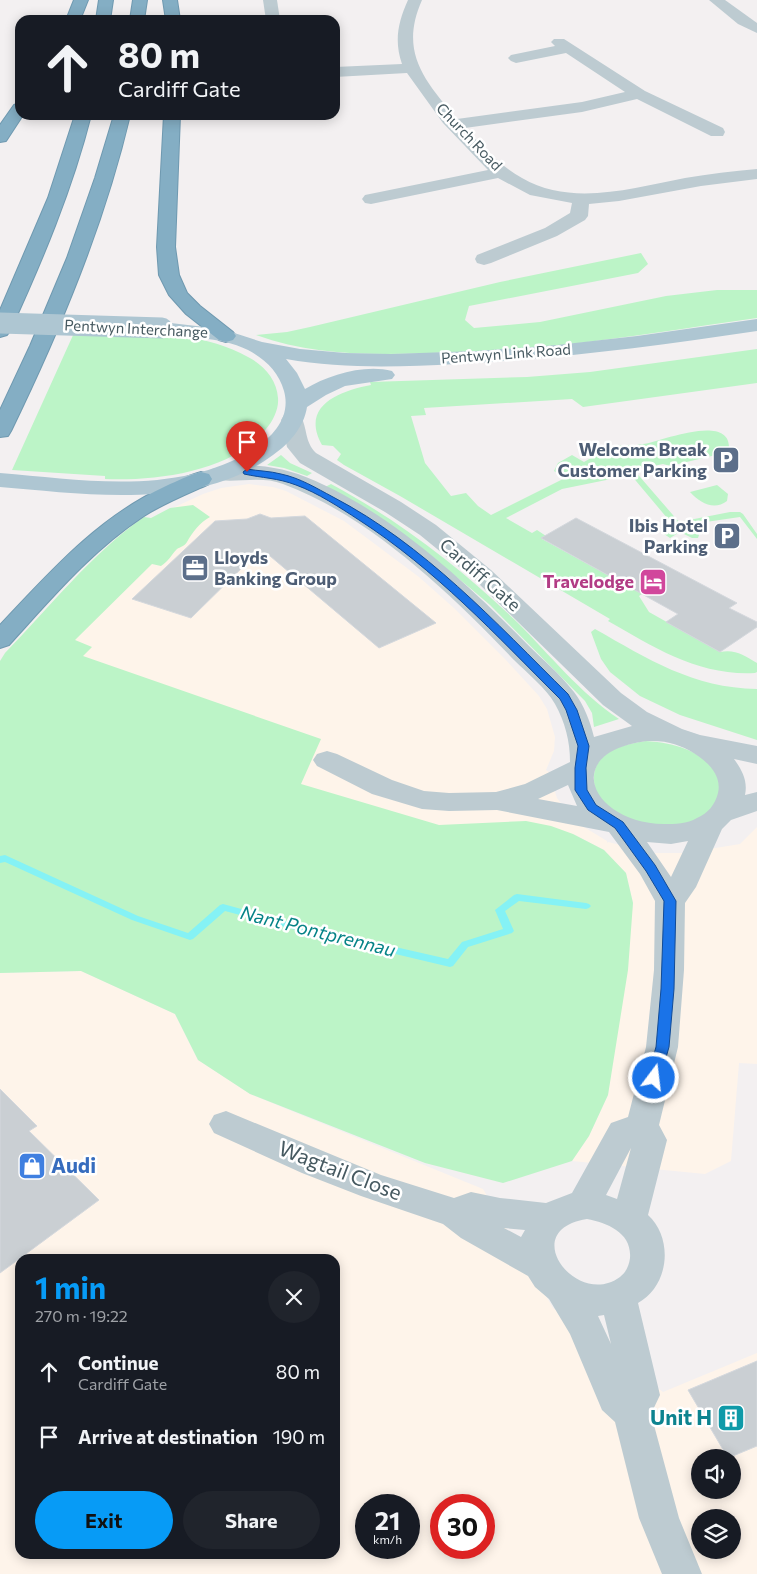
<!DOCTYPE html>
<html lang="en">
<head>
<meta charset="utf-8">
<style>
	:root { --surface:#171b24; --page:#20242c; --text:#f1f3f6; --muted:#9ea1a6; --accent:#079bf6 }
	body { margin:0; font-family:Commissioner,sans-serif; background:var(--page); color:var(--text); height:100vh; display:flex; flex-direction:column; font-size:19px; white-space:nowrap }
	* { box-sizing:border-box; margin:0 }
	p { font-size:16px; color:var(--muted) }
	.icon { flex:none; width:28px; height:28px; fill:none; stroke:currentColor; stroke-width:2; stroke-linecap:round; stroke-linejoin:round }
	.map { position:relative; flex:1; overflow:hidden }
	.drawer { position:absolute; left:15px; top:1254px; width:325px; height:305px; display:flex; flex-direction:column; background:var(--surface); border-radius:15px; box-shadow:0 2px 12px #0003 }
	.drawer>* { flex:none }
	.top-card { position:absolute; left:15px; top:15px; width:325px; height:105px; border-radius:15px; box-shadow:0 2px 12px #0003; background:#171b24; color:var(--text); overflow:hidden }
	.fabs { position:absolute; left:691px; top:1449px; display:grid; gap:10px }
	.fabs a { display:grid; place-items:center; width:50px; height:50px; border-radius:50%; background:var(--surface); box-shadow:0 2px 12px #0003; font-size:25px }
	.speed { position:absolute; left:355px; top:1494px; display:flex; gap:10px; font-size:25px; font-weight:700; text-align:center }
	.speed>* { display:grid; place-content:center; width:65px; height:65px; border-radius:50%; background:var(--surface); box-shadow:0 2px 12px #0003; line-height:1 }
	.speed small { font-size:12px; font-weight:400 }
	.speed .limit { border:8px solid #d22; background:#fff; color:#111 }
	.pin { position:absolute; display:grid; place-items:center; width:42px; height:42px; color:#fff; margin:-51px -21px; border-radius:50% 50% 50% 0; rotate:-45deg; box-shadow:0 0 5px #0007 }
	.pin .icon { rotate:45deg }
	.me { position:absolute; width:55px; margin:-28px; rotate:15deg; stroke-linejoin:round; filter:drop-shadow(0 0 4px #0008) }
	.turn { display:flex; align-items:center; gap:18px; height:105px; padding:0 20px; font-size:22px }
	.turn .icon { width:65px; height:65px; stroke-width:2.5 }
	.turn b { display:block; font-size:35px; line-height:42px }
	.round { display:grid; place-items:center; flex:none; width:52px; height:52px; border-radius:26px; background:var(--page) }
	.head { display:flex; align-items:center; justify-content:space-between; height:85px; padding:0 20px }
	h1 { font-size:30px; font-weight:700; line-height:38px; color:var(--accent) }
	.button { display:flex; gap:10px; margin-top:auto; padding:10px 20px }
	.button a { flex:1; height:58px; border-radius:30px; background:var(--accent); color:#111; font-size:20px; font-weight:700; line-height:58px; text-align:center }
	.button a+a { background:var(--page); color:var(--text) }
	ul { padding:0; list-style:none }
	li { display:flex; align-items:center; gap:15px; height:65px; padding:0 20px }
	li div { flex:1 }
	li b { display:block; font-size:19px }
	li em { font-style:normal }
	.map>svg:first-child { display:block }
	.commercial { fill:#fef4ea; fill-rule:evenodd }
	.green { fill:#bcf4c7 }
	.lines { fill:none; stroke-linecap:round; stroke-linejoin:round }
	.stream { fill:#85f2f5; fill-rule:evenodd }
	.building { fill:#cacfd3; stroke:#d4d8dd }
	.highway-casing { stroke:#6f99b0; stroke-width:2 }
	.minor { fill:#bdcbd1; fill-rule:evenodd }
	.major { fill:#aec6d2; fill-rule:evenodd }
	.highway { fill:#84aec4; fill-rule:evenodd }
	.major-bridge { stroke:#aec6d2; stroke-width:21 }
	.route { fill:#1a73e8; stroke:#114b97 }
	.labels { text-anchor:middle; stroke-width:5; stroke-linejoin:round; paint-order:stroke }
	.far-street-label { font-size:15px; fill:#465960; stroke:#fff }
	.service-label { font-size:18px; font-weight:bold; fill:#4e5e75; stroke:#fff; text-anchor:end }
	.street-label { font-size:18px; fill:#465960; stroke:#fff }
	.hotel-label { font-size:18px; font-weight:bold; fill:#b23c85; stroke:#fff; text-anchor:end }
	.water-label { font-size:19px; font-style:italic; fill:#058387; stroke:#fff }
	.near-shop-label { font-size:21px; font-weight:bold; fill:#366cbe; stroke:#fff; text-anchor:start }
	.near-street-label { font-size:21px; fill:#465960; stroke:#fff }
	.near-culture-label { font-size:21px; font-weight:bold; fill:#0d838f; stroke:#fff; text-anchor:end }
</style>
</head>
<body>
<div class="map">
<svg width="757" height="1574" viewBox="0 0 757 1574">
	<rect width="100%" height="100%" fill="#f3f0f1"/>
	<g class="commercial">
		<path d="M249,484L273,487L286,491L344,521L419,577L455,609L505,659L539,696L547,709L555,737L554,751L546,770L555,776L554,789L557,798L574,821L607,841V843L608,842L653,853H685L740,844L757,827V1064L739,1063L731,1161L705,1174L572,1161L589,1136L608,1095L633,903L626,873L604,850L573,834L438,838L291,790L12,654L151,518L203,494L221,488Z"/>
		<path d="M81,971L175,1014L198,1060L250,1094L483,1189L553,1308L663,1392L757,1353V1574H0V973ZM20,1259H335V1554H20ZM700,1458H732V1490H700ZM366,1505H409V1548H366ZM441,1505H484V1548H441ZM700,1518H732V1550H700Z"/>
	</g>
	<g class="green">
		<path d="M641,253L648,264L638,273L469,306L465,320L474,328L540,322L666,296L717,290H757V318C692,327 627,338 561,345C526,349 490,350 455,352C387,355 320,358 256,335L287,332L310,327L500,282Z"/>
		<path d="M74,333C132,334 196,328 248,357C264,365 277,380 278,398C279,409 273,421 266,429C232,472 156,481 105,479V476L12,470Z"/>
		<path d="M757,349V383L583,407L572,399L424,408L426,415L411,416L425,463L451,496L466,493L478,506L491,515L565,478L554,471L558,463L572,455L584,462C593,457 605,449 615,446C624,444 634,446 643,444C659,442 730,412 729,448L724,453L670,466L663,464L634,470L679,522L730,512H740L743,514L757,534V539L740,517L692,524L699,535L698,538H692L680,532L670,538L664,534L678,531L631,475L562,489L506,518L532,533L537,530L546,536L542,539L642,594L639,596L649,612L720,652C735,649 744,655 757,663V672L755,673C699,676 655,648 608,621L610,619L400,496L344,465L337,460L341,454L333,446L322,445C300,406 339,391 371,385L370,382L527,377L590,372Z"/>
		<path d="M281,455L290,463L312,473L307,476L284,468L267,465Z"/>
		<path d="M331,484C400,521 461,568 517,622C550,655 580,693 619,719L594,727L592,713L585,701L490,605L470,588L413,542L325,487Z"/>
		<path d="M717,485L728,494L727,501C714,511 700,503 690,492Z"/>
		<path d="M193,505L210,517C200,522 192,533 187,542C185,546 180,547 177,549C171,555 169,561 161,566L152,564L75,640L92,647L83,656L321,739L301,784L439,825L526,821L551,826L573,834L604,850L626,873L633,903L628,970L608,1095L589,1136L572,1161L503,1183L425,1163L250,1094L198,1060L175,1014L81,971L0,973V661L5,653C50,607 91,554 144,517L151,518L170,508Z"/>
		<path d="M595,629C648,659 693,688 757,689V740L680,715L640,696L610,672L601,659L591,632Z"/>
		<path d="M646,741C752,747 736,841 645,823C630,820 612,813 602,801C597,795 594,787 594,780C592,752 624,744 646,741Z"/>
	</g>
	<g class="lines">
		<path class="stream" d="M5,855L138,916L188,933L220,905L223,904L303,926L448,959L462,942L503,929L495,910L514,895L517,894L586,903L589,904L591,906L589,908L586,909L519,901L505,911L514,931L512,933L468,947L453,966L450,967L303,932L225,911L193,939L190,940L132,920L5,862L0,863V856Z"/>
	</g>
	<g class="building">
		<path d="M260,514L271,518L305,516L436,623L379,648L270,556L253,557L191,618L132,599L215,521L247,519Z"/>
		<path d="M576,518L737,603L729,608L757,622V627L720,652L666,622L678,614L541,538Z"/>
		<path d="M0,1089L37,1126L29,1131L99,1200L0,1273Z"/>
		<path d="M757,1361V1446L728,1458L688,1390Z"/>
	</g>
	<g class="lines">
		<g class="highway-casing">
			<g id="highway">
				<path d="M74,0H88L80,20H66Z"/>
				<path d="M99,0H113L110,20H96Z"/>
				<path d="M133,0H147L144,20H130Z"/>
				<path d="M163,0H177L180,20H166Z"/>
				<path d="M20,103V115H23L6,141L0,142V125L14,105Z"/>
				<path d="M75,115H91C72,190 42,261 10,331L7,335L0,337V310L48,198Z"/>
				<path d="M114,115H130C104,225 60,330 11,431L8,436L0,437V410L30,346L67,258L95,178Z"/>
				<path d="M164,115H180L175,247L179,275L187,293L200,306L233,332L236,336L233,340L226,342L219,340L186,314L169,295L159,275L157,247Z"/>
				<path d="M201,472L209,474L212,479L209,484C187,494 164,503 144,516C91,551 51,599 9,645L0,648V625C50,572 98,517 166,486C177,481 189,475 201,472Z"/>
			</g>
		</g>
		<g class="minor">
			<path d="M263,0H277L280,20H266Z"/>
			<path d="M408,0H422C399,52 424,80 457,119L582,102L625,92L566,53L516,63L511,61L508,58L511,55L555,46L551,42L554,39H564L645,91L723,128L725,132L723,136H711L637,99L582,112L465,128C482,146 500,166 522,178C572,207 632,188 685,178C709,174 733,171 757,169V179L701,186L619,201L589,204L588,216L585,220L557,236L491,263L484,265L477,263L475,259L477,255L545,228L570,213L572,203L530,195L498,178L371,204L365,203L362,199L365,195L488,170L443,123L407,73L335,77V67L402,64C394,41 398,22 408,0Z"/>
			<path d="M709,0H725L757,23V33L738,24Z"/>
			<path d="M292,414L300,415C308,428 304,441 316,453L401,502L436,525L491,570L621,693L647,712L682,729L700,735L757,746V764L734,759C742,770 748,781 745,795L757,792V811L731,820L722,829L696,887L685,903L684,970L678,1047L659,1125L667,1140L648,1215C674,1239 669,1286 638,1303L660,1395L651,1414L679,1518L702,1574H662L639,1518L615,1422L602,1410L570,1334L549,1299L535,1287L528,1276L461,1238L443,1224L361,1196L302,1173L214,1133L209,1124L214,1115L226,1111L381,1175L454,1198L471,1192L500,1198L546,1203L572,1193L611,1123L628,1117L646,1047L654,970L655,901L640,874L609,832L497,810L449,811L422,809L372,794L317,766L313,760L317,754L327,751L337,754L392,780L424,791L449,793L496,792L525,784L570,762C570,741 565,722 555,704C546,688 527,673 514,660C451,594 370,516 283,484C260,475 235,484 212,479L209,474L212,469C239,462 272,465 298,474C383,505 464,580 526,643C542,659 560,674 574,692C584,705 590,721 594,737L632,726L603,705L475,580L420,535L385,512L300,463L287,447L281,420L284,415ZM647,741C655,741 662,741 670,743C691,748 724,768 718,793C715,805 708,813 697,818C687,824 675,824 664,824C591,823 559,752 647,741ZM568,785L577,806L538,799ZM688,841L671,877L647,842L671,844ZM631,1148L617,1199L606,1195ZM587,1219C608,1223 632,1233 630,1258C629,1266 626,1272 620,1277C577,1309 516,1230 587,1219ZM504,1228L525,1230L521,1237ZM604,1315L611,1344L598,1316Z"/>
		</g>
		<path class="major" d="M757,319V331C657,346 557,359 456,364C400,367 342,369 286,359L297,373L305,389C329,375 364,364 392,371L395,375L392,379L345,386L326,395L307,407C304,427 289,444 273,455C198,511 86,494 0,487V473C63,478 130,489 193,474C229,466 297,438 284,391C279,372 265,359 248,350C218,335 186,340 155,332L152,328L155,324L162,322L222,329L262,342L300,349L345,353L391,354L476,351L557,345L637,336Z"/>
		<use href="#highway" class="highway"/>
		<path class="major-bridge" d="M0,323L162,328"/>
	</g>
	<path class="route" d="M247,469C258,471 270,471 281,474C300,478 316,488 333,497C425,545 495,622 568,694L577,710L589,746L586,768L587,790L596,805L623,822L655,865L676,901L674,989L669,1047L659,1082L654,1084L649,1082L647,1078L656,1047L661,989L664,901L646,871L615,828L588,810L575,790V768L578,746L566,710L560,699C496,635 435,569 359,520C339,507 318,493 296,485C278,478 262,478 244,474L243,472Z"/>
	<defs>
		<g id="parking-square" transform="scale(1.4375)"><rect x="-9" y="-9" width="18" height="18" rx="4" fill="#5c6f8a" stroke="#fff"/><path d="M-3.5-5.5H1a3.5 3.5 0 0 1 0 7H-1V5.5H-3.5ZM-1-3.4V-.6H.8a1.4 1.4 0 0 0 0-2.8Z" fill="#fff"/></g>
		<g id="office-square" transform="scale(1.4375)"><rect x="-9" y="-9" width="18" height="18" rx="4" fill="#5c6f8a" stroke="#fff"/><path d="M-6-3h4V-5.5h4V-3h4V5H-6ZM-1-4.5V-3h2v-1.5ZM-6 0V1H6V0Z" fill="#fff"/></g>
		<g id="hotel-square" transform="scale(1.4375)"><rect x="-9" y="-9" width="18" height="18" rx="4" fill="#d1479c" stroke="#fff"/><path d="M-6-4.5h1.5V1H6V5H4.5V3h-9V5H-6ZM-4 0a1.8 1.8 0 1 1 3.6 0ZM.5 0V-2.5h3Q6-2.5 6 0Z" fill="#fff"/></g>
		<g id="shop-square" transform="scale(1.4375)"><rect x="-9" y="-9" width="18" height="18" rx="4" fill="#3f7fe0" stroke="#fff"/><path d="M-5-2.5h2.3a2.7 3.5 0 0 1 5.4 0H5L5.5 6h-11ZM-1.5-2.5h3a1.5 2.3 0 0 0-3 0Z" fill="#fff"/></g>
		<g id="building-square" transform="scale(1.4375)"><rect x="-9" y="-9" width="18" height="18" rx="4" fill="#0f9aa8" stroke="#fff"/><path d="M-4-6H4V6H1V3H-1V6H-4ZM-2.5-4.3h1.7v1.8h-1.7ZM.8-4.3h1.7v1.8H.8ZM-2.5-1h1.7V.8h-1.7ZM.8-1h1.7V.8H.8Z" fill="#fff"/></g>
	</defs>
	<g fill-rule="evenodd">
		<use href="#parking-square" x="726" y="460"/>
		<use href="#parking-square" x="727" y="536"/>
		<use href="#office-square" x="195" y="568"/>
		<use href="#hotel-square" x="653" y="582"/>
		<use href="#shop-square" x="32" y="1166"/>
		<use href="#building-square" x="731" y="1418"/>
	</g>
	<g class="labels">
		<g class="far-street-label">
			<text transform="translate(469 137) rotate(46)" y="5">Church Road</text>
			<text transform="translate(136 329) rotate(3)" y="5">Pentwyn Interchange</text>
			<text transform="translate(506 354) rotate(-4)" y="5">Pentwyn Link Road</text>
		</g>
		<g class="service-label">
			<text x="707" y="456">Welcome Break<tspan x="707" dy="21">Customer Parking</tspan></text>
			<text x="708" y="532">Ibis Hotel<tspan x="708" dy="21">Parking</tspan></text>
			<text x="214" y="564" text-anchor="start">Lloyds<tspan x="214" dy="21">Banking Group</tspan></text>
		</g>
		<g class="street-label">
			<text transform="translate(480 575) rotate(41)" y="6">Cardiff Gate</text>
		</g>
		<g class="hotel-label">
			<text x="634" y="588">Travelodge</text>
		</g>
		<g class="water-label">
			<text transform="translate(318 931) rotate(14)" y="7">Nant Pontprennau</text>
		</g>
		<g class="near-shop-label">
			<text x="51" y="1173">Audi</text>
		</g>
		<g class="near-street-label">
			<text transform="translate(340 1171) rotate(21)" y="7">Wagtail Close</text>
		</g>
		<g class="near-culture-label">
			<text x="712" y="1425">Unit H</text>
		</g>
	</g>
</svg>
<div class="fabs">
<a><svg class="icon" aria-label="sound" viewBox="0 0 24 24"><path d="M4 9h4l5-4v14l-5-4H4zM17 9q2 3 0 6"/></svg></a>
<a><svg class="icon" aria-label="layers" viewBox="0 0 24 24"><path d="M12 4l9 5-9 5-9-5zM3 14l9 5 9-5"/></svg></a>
</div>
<div class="speed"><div>21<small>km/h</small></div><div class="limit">30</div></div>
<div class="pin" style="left:247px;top:472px;background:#d93025"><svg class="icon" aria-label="arrive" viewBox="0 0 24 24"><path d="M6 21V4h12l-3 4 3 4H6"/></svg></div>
<svg class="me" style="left:654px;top:1078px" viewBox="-20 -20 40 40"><circle r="17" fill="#1a73e8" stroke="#fff" stroke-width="3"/><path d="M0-11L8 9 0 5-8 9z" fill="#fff"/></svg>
<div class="top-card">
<div class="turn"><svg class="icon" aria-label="ahead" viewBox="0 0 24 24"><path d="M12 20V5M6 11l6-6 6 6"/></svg><div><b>80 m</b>Cardiff Gate</div></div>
</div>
<section class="drawer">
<div class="head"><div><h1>1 min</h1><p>270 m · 19:22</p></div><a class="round"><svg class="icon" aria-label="close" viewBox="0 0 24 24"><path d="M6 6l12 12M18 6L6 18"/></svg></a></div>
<ul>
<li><svg class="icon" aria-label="ahead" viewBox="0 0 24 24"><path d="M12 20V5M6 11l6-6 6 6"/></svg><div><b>Continue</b><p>Cardiff Gate</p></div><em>80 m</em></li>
<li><svg class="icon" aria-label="arrive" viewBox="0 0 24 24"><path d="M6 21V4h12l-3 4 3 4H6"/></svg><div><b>Arrive at destination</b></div><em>190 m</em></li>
</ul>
<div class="button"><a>Exit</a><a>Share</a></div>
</section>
</div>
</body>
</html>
